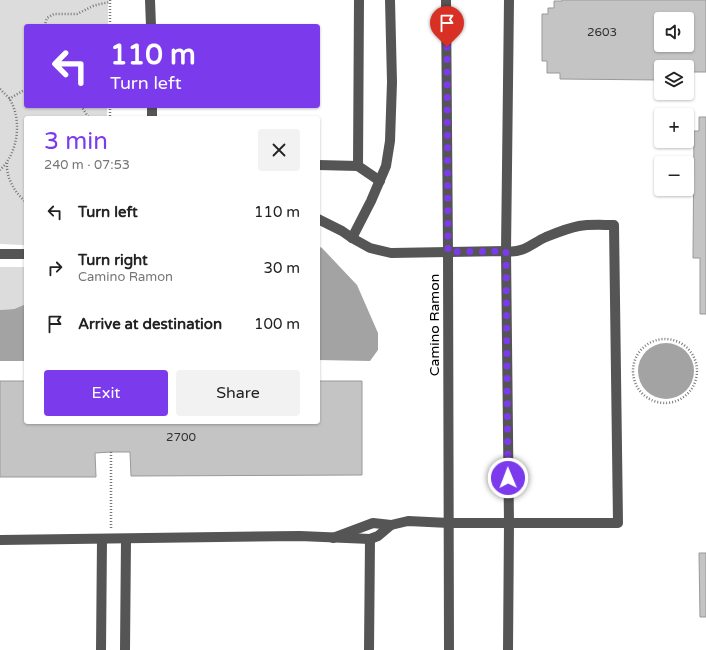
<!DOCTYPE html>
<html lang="en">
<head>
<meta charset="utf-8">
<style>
	:root { --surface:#fff; --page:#f2f2f2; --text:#222; --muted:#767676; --accent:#7c3aed }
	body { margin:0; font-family:"Varela Round",sans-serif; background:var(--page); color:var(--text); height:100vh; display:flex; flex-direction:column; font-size:15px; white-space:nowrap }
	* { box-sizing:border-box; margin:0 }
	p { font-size:13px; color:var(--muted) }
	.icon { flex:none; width:22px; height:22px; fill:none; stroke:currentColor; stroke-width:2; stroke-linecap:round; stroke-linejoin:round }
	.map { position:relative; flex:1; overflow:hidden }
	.sheet { position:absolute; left:24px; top:116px; width:296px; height:308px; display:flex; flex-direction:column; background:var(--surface); border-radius:4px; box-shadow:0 1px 3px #0004 }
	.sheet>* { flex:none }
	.banner { position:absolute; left:24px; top:24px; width:296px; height:84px; border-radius:4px; box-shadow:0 1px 3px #0004; background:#7c3aed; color:#fff; overflow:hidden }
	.fabs { position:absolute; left:654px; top:12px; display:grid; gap:8px }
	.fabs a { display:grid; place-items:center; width:40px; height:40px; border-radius:4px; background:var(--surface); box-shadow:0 1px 3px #0004; font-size:20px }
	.pin { position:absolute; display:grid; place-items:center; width:34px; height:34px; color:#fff; margin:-41px -17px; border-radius:50% 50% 50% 0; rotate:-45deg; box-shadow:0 0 4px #0007 }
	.pin .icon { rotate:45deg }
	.me { position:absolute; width:44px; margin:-22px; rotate:359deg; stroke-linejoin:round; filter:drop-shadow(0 0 3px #0008) }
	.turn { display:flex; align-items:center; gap:14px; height:84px; padding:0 20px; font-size:18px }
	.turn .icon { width:52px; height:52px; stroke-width:2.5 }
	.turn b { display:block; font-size:28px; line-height:34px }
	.round { display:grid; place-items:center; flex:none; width:42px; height:42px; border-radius:4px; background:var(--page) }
	.summary { display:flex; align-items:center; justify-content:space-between; height:68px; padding:0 20px }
	h1 { font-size:24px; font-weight:600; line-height:30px; color:var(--accent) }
	.action { display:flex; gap:8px; margin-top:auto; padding:8px 20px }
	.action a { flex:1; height:46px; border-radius:4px; background:var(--accent); color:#fff; font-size:16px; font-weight:600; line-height:46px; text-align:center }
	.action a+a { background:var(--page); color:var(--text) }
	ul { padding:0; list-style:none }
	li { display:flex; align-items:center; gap:12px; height:56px; padding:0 20px }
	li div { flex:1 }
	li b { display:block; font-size:15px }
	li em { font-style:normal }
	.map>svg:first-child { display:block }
	.green { fill:#dcdcdc }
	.water { fill:#a3a3a3 }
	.building { fill:#c4c4c4; stroke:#999; fill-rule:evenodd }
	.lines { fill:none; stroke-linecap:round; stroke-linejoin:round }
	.path { stroke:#777; stroke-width:2.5; stroke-dasharray:1 2; stroke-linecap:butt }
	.minor { stroke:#555; stroke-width:10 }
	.route { stroke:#7c3aed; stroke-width:7; stroke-dasharray:0 12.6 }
	.labels { text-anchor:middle; stroke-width:4; stroke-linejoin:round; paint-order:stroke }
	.number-label { font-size:12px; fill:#313131 }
	.street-label { font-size:14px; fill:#000; stroke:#fff }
</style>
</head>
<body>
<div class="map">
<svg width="706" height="650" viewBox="0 0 706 650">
	<rect width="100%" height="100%" fill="#fff"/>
	<g class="green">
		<path d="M0,0H108V26H26V106H107V118H26V245H24L0,244Z"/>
		<path d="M0,267H26V304L14,309L0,310Z"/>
	</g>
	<g class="water">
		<path d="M318,246L322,248L357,285L378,333V350L370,361L318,360Z"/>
		<path d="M26,304V361H0V310L14,309Z"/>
		<circle cx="666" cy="371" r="28"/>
	</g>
	<g class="building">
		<path d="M562,0H706V72H688V80H687V67H661V80L560,79V73H547V61H542V14H548V8H554V1H562ZM661,19H687V45H661Z"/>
		<path d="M699,117H706V314H700V258H693L694,131H699Z"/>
		<path d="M0,381H26V422H318V381H362V475L131,476L130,452H111L95,453L96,477H0Z"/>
		<path d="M699,553H706V617H700Z"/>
	</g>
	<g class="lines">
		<g class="path">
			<path d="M110,0V26"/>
			<path d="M45,26V24L47,18L54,14H77L93,6L100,4L110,2"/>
			<path d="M0,89C3,92 6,95 9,98C23,120 18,153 0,170"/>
			<path d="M9,99L26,89"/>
			<path d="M81,106L89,118"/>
			<path d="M110,106V118"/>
			<path d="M7,163C6,178 15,193 26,202"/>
			<circle cx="665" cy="371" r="32"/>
			<path d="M111,528V452"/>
		</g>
		<g class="minor">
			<path d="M150,0L151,26"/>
			<path d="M446,0L448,252L449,650"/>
			<path d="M152,106V118"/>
			<path d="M318,165L358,166L380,181"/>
			<path d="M358,166L359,0"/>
			<path d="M318,219L342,231L352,238L370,248L391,253L506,251C523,254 532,243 546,237C556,233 568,228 579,226C590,224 603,225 614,225L618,523H449L408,521L391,525L373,523L333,538"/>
			<path d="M352,238L371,201L386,166L390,141L392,82L390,0"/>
			<path d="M0,254H26"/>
			<path d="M0,540L300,536L370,539L378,536L391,525"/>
			<path d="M101,650L102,539"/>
			<path d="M125,650L126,539"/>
			<path d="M369,650L370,539"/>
			<path d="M508,650L509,523L506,251L509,0"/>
		</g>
	</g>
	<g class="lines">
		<path class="route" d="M447,47L448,252L506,251L508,478"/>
	</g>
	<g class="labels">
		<g class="number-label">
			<text x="602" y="36">2603</text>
			<text x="181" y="441">2700</text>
		</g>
		<g class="street-label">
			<text transform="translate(434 325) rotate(-90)" y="5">Camino Ramon</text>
		</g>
	</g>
</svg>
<div class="fabs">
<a><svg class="icon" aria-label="sound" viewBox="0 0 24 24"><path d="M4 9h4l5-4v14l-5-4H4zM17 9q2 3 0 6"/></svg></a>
<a><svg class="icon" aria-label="layers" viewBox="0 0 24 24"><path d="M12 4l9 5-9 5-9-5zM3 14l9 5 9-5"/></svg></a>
<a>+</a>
<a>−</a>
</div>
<div class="pin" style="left:447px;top:47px;background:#d93025"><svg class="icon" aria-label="arrive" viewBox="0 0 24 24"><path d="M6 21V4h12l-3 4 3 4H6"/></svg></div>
<svg class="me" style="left:508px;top:478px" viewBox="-20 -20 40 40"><circle r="17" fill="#7c3aed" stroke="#fff" stroke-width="3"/><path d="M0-11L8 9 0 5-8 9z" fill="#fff"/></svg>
<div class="banner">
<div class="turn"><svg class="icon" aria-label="left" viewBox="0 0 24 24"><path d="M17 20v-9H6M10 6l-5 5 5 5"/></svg><div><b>110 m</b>Turn left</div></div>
</div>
<section class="sheet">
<div class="summary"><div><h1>3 min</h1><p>240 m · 07:53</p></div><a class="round"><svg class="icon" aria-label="close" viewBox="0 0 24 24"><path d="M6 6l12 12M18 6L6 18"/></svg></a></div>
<ul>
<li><svg class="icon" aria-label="left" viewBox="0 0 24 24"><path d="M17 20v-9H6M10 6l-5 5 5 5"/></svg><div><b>Turn left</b></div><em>110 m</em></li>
<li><svg class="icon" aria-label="right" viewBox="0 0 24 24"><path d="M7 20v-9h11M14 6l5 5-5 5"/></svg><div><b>Turn right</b><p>Camino Ramon</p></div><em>30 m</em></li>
<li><svg class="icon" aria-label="arrive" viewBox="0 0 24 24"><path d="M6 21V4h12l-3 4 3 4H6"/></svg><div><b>Arrive at destination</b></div><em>100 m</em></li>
</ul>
<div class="action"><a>Exit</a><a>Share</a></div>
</section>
</div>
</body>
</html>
